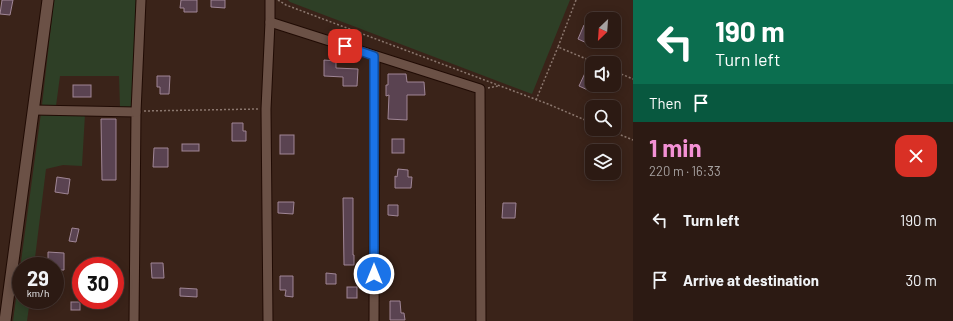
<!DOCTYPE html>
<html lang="en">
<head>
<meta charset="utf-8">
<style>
	:root { --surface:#2c1a13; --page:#34231c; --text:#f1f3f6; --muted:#a6a1a0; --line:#483833; --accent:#f391d5 }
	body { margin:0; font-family:Barlow,sans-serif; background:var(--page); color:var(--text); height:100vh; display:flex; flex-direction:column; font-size:15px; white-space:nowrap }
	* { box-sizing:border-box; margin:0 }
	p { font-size:13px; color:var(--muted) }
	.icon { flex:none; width:22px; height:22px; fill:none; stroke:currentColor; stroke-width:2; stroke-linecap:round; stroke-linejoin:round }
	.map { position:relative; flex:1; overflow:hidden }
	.drawer { display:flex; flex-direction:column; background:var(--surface); width:320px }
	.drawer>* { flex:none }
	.guide { background:#0b6e4f; color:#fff; overflow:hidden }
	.needle { width:26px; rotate:205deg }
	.tools { position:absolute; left:585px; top:12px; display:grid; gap:8px }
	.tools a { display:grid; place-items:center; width:36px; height:36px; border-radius:8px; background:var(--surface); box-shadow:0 2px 10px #0003,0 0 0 1px var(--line); font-size:20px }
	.speed { position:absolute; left:12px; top:257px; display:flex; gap:8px; font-size:20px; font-weight:700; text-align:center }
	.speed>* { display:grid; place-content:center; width:52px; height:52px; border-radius:50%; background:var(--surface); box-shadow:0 2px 10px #0003,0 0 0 1px var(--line); line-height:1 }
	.speed small { font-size:10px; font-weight:400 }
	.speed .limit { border:6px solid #d22; background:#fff; color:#111 }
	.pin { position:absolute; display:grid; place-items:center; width:34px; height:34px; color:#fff; margin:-17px; border-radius:8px; box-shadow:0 2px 6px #0006 }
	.me { position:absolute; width:44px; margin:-22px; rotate:0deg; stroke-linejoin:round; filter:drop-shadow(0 0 3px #0008) }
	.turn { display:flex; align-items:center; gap:14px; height:84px; padding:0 16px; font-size:18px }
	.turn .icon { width:52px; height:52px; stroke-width:2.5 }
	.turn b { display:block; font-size:28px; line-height:34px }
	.then { display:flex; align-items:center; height:38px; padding:0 16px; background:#0003; gap:8px; font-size:15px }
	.round { display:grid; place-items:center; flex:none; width:42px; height:42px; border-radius:12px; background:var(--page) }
	.head { display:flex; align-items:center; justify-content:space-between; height:68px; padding:0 16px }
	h1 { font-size:24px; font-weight:700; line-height:30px; color:var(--accent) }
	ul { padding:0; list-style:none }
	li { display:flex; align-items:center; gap:12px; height:60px; padding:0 16px }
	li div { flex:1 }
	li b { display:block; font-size:15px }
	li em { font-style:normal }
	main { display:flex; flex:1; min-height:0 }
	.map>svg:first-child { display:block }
	.green { fill:#2e3f26 }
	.building { fill:#5a4351; stroke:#a08696 }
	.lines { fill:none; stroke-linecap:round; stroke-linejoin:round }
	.minor-casing { stroke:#200b04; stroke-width:11 }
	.tertiary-casing { stroke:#200b04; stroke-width:13 }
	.path { stroke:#8b776e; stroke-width:1.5; stroke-dasharray:2 2; stroke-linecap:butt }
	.minor { stroke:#6b5146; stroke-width:9 }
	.tertiary { stroke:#6b5146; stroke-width:11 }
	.route-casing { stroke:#114b97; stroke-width:10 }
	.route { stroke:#1a73e8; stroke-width:7 }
</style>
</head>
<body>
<main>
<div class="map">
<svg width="633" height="321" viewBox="0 0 633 321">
	<rect width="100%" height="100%" fill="#3a2319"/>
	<g class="green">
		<path d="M54,0H136L132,107H120L119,76H60L56,106L42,105Z"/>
		<path d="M288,0H570L532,94L290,2Z"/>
		<path d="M41,113L85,114L82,166L63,165L46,169L34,266H21V300H30L27,321H13Z"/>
	</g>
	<g class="building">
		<path d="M2,0H13L10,15L0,14Z"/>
		<path d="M181,0H197V12H184V8H180Z"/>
		<path d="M211,0H225V8L211,7Z"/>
		<path d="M584,25L592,28V37L589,44L578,39Z"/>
		<path d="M324,60L336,61V68L358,69L357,86H343V77L324,76Z"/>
		<path d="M586,71L592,73V87L590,91L579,86Z"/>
		<path d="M388,74H406L407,82H424L425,95H407V120L388,119L389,95L386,96V85H388Z"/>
		<path d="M157,76H170L169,94H160V87H157Z"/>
		<rect x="73" y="85" width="18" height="12"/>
		<path d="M101,119H116V180H102Z"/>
		<path d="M232,123H243V131H246V141H232Z"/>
		<rect x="280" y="135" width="14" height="19"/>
		<rect x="392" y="139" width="12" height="14"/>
		<rect x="182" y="144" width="17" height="7"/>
		<path d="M154,148H168V167H153Z"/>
		<path d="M398,169L408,170V177H412L411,188H395V176L397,177Z"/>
		<path d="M57,177L70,179L68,194L55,192Z"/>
		<path d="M343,198H353V255H354V265H344Z"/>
		<path d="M278,202H294L293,214L278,213Z"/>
		<path d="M503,203H516L515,218H502Z"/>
		<path d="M388,205H398V216L388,215Z"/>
		<path d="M72,228L79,229L76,242L69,241Z"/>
		<path d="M48,252L64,253V270H55V266H44L45,259H48Z"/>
		<path d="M151,263H163L164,278H152Z"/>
		<path d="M326,273L336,274V284H326Z"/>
		<path d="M280,276H293V297L285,296L286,290H280Z"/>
		<rect x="347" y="287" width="10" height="11"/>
		<path d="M180,288L197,289V297L180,296Z"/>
		<path d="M390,301H400L401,313H404L405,320H390Z"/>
		<rect x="71" y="302" width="9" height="8"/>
	</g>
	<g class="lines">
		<g class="minor-casing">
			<g id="minor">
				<path d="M270,0V22L480,89L481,321"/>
				<path d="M34,110L136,112L134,321"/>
				<path d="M136,112L141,0"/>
				<path d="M268,321L266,109L270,22"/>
				<path d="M374,321L375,56"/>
			</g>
		</g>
		<g class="tertiary-casing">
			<path id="tertiary" d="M5,321L48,0"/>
		</g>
		<g class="path">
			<path d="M278,0L286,5L548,104L592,123"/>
			<path d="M576,0L558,47L596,63"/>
			<path d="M614,71L633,79"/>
			<path d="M488,88L498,86"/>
			<path d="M536,100L558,47"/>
			<path d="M144,111L258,109"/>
			<path d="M606,129L633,140"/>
		</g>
		<use href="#minor" class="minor"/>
		<use href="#tertiary" class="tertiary"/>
	</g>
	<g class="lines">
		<g class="route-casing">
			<path id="route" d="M345,46L374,56V274"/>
		</g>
		<use href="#route" class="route"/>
	</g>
</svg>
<div class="tools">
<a><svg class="needle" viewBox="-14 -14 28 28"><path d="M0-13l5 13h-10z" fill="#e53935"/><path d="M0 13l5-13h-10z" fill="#a6a1a0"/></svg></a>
<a><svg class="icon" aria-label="sound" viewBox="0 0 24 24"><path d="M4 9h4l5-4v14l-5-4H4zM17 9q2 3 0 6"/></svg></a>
<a><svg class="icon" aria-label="search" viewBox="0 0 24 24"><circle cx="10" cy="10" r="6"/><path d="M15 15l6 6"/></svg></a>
<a><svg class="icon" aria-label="layers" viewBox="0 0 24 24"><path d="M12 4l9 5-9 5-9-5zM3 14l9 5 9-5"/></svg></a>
</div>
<div class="speed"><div>29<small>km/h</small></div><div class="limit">30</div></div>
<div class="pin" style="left:345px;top:46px;background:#d93025"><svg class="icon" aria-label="arrive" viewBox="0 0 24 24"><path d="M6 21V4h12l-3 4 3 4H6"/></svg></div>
<svg class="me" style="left:374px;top:274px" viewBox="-20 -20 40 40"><circle r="17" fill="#1a73e8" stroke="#fff" stroke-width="3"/><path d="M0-11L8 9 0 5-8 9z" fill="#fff"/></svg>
</div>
<section class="drawer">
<div class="guide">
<div class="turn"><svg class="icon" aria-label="left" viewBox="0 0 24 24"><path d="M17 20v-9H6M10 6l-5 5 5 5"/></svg><div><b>190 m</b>Turn left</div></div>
<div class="then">Then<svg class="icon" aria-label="arrive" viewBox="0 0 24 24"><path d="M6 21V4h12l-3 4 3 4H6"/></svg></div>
</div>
<div class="head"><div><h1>1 min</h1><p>220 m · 16:33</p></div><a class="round" style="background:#d93025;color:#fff"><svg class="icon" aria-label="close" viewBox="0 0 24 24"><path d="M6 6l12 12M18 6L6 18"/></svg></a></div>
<ul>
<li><svg class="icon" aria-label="left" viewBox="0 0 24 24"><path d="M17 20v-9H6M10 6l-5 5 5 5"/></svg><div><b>Turn left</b></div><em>190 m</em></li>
<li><svg class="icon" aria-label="arrive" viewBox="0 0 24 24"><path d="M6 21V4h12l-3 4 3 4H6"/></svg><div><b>Arrive at destination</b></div><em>30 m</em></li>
</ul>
</section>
</main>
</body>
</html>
